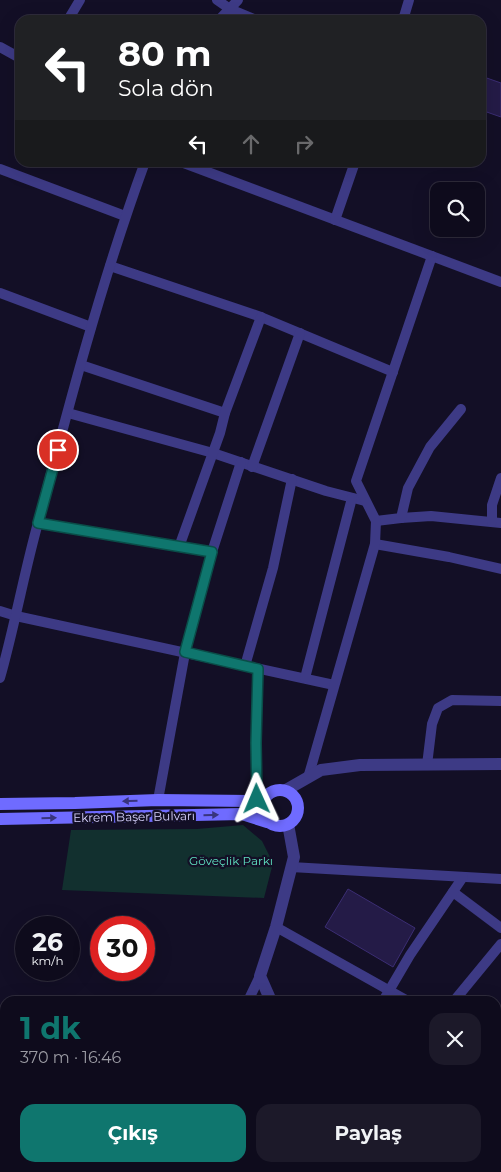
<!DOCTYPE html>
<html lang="tr">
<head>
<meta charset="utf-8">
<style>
	:root { --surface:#0e0b1c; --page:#1c1929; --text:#f1f3f6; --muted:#9b9ba3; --line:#2e2b3b; --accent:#0f766e }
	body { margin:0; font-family:Montserrat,sans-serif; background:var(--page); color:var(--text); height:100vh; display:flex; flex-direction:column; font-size:19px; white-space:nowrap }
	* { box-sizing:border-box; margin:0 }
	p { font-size:16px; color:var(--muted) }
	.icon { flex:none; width:28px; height:28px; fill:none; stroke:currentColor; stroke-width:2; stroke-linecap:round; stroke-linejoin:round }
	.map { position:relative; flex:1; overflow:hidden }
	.side { position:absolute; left:0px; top:996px; width:501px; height:176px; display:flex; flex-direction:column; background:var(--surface); border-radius:15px 15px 0 0; box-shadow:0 5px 20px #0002,0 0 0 1px var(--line) }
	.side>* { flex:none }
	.guide { position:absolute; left:15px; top:15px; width:471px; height:152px; border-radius:15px; box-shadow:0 5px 20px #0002,0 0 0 1px var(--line); background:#202124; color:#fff; overflow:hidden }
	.fabs { position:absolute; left:430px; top:182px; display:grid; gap:10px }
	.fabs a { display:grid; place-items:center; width:55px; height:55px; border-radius:10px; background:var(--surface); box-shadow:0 5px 20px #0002,0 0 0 1px var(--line); font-size:25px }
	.speed { position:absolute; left:15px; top:916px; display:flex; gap:10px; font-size:25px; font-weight:700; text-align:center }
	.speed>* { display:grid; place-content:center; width:65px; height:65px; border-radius:50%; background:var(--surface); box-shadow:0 5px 20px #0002,0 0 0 1px var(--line); line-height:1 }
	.speed small { font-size:12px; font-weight:400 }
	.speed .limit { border:8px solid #d22; background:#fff; color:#111 }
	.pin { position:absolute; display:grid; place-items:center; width:42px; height:42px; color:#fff; margin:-21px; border:2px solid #fff; border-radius:50%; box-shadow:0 1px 5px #0007 }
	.me { position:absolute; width:55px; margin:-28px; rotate:359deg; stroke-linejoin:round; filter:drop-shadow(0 0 4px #0008) }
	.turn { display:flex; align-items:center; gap:18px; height:105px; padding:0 20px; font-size:22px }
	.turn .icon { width:65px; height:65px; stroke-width:2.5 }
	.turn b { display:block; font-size:35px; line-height:42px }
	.lanes { display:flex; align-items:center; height:48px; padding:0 20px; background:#0003; justify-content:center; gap:25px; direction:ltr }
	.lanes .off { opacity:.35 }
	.round { display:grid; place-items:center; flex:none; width:52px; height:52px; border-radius:15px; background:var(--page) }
	.headline { display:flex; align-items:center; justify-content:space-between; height:85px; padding:0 20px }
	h1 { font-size:30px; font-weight:700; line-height:38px; color:var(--accent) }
	.primary-button { display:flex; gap:10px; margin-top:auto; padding:10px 20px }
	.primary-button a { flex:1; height:58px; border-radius:15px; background:var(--accent); color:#fff; font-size:20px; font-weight:700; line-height:58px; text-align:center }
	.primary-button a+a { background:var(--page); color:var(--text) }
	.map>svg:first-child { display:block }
	.green { fill:#12302f }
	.building { fill:#241b47; stroke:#3b2d73 }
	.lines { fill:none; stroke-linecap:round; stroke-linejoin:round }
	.minor { stroke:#3d3a85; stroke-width:10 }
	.tertiary { stroke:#3d3a85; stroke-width:12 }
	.secondary { stroke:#6f6bff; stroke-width:12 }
	.oneway { fill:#38347d }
	.route-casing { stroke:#0a4d48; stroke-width:12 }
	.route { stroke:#0f766e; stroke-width:9 }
	.labels { text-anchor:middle; stroke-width:4.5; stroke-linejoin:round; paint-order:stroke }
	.street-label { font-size:12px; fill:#d9d4ff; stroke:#130f26 }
	.park-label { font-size:12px; fill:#5fe0c0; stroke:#130f26 }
</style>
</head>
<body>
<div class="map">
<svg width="501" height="1172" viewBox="0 0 501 1172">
	<rect width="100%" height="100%" fill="#130f26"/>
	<path class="green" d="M243,825L262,841L273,863L264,898L62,890L71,830L197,829Z"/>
	<g class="building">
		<path d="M481,76L501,83V117L481,110Z"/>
		<path d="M348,889L415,928L393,967L325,927Z"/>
	</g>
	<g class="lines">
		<g class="minor">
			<path d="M217,0L230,9L256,20"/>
			<path d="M68,20L80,0"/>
			<path d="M219,20L238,0"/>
			<path d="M403,20L409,0"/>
			<path d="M0,47L20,58"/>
			<path d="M181,162L501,282"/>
			<path d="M0,169L125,216"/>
			<path d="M335,220L355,162"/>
			<path d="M110,266L261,317L393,372"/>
			<path d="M0,293L91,327"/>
			<path d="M81,365L225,413"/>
			<path d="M68,413L213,453L326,491L365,501"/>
			<path d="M252,467L300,333"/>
			<path d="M401,518L431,516L501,523"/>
			<path d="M376,521L401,518L408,488L430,447L461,409"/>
			<path d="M492,522V505L501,478"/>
			<path d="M38,523L212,552"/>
			<path d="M375,544L449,557L501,569"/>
			<path d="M179,547L220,433L225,413L261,317"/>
			<path d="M0,611L16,616L334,685"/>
			<path d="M245,666L273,568L292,479"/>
			<path d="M0,678C13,632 22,584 34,538C67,412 100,285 145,162"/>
			<path d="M305,678L352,498"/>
			<path d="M427,765L432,724L438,708L452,700L501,701"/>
			<path d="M308,778L375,544L376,521L356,481L432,256"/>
			<path d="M257,799L256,743L258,669"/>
			<path d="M158,800L185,653L212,552L241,462"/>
			<path d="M291,867L501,879"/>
			<path d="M453,892L501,928"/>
			<path d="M276,927L408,1001"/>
			<path d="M248,1001L260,976"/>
			<path d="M383,1001L410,955L463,877"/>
			<path d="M454,1001L501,944"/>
			<path d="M496,1040L501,1035"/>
			<path d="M496,1080L501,1086"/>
			<path d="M0,1170L4,1172"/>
			<path d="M173,1172L175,1168"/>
			<path d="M191,1172L193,1168"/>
			<path d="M411,1172L413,1168"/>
		</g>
		<g class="tertiary">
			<path d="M286,790L321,770L360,765L501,764"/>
			<path d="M271,1001L260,976L276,927L294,857L288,824"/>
			<path d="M433,1168L437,1172"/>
		</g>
		<g class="secondary">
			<circle cx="280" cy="808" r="18"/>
			<path d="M0,804L75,803L158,800L250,801L266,796"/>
			<path d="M0,819L242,814L267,822"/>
		</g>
	</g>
	<defs><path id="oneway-solid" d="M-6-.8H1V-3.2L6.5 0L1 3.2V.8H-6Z" transform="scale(1.25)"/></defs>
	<g class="oneway">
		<use href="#oneway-solid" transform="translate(130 801) rotate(178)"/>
		<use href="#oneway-solid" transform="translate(211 815) rotate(-1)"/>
		<use href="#oneway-solid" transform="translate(49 818) rotate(-1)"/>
	</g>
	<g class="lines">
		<g class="route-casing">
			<path id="route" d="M58,450L38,523L212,552L185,652L258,669L256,743L257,799"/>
		</g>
		<use href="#route" class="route"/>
	</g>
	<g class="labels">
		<g class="street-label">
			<text transform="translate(134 817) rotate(-1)" y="4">Ekrem Başer Bulvarı</text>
		</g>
		<g class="park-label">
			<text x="231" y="865">Göveçlik Parkı</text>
		</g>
	</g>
</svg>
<div class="fabs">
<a><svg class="icon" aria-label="search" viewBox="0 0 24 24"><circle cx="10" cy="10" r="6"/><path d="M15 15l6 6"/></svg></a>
</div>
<div class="speed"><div>26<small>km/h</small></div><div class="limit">30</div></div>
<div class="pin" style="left:58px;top:450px;background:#d93025"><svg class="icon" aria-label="arrive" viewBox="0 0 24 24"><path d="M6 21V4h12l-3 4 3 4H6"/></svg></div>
<svg class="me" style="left:257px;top:799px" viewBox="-20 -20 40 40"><path d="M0-17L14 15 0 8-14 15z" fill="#0f766e" stroke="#fff" stroke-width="4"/></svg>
<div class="guide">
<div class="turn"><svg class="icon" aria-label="left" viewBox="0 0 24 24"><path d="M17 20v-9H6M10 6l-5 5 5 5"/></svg><div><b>80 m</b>Sola dön</div></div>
<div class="lanes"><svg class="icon" aria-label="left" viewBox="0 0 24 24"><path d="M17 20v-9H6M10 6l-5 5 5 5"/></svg><svg class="icon off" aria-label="ahead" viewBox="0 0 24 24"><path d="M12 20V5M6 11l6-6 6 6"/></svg><svg class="icon off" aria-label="right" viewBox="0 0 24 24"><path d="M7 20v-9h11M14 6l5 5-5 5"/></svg></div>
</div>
<section class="side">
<div class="headline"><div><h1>1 dk</h1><p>370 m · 16:46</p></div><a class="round"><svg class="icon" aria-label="close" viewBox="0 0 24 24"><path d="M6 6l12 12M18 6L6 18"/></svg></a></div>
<div class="primary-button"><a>Çıkış</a><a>Paylaş</a></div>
</section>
</div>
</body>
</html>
